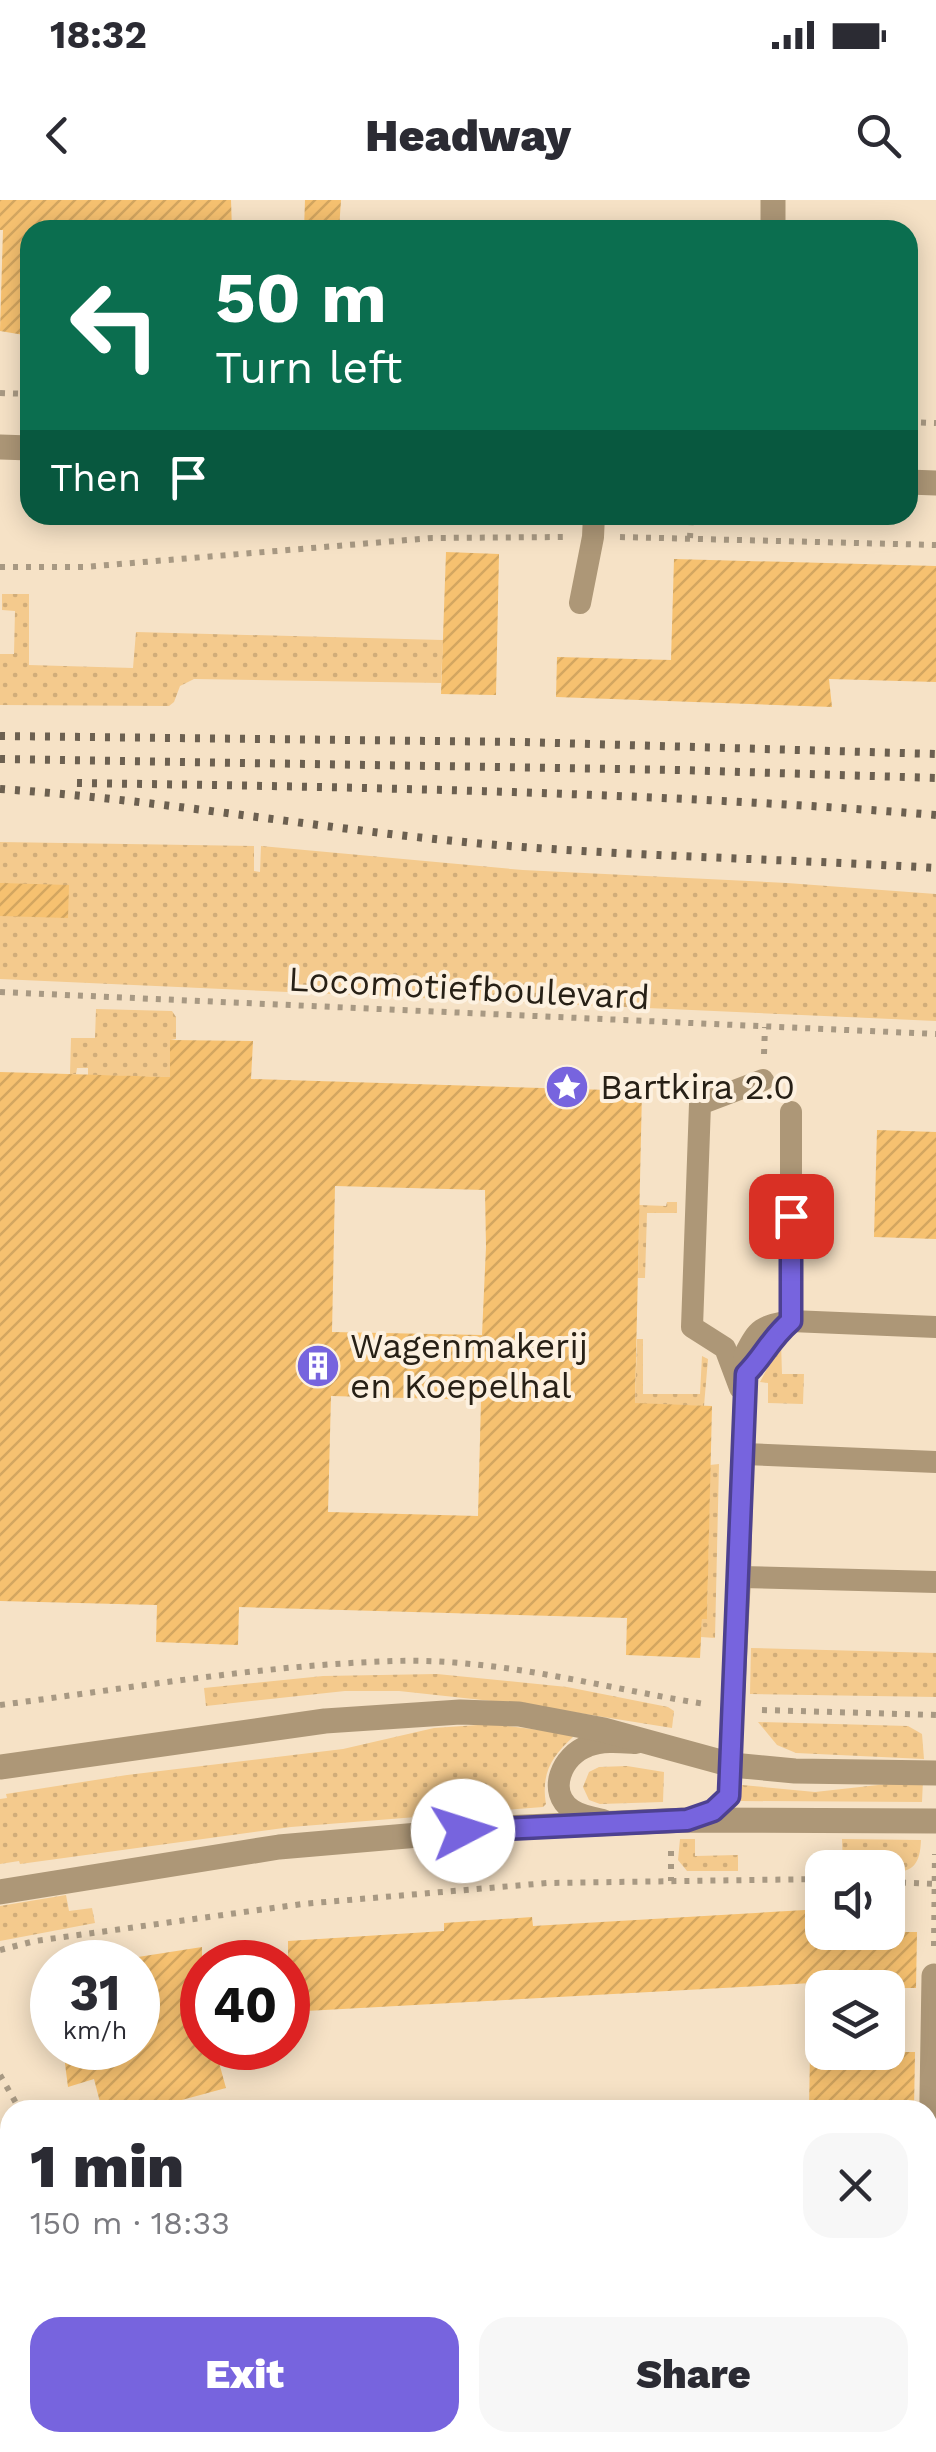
<!DOCTYPE html>
<html lang="en">
<head>
<meta charset="utf-8">
<style>
	:root { --surface:#fff; --page:#f7f7f7; --text:#2b2b33; --muted:#7c7c81; --accent:#7764de }
	body { margin:0; font-family:"Work Sans",sans-serif; background:var(--page); color:var(--text); height:100vh; display:flex; flex-direction:column; font-size:38px; white-space:nowrap }
	* { box-sizing:border-box; margin:0 }
	p { font-size:32px; color:var(--muted) }
	.icon { flex:none; width:55px; height:55px; fill:none; stroke:currentColor; stroke-width:2; stroke-linecap:round; stroke-linejoin:round }
	.map { position:relative; flex:1; overflow:hidden }
	.details { position:absolute; left:0px; top:1900px; width:938px; height:352px; display:flex; flex-direction:column; background:var(--surface); border-radius:30px 30px 0 0; box-shadow:0 5px 25px #0003 }
	.details>* { flex:none }
	.banner { position:absolute; left:20px; top:20px; width:898px; height:305px; border-radius:30px; box-shadow:0 5px 25px #0003; background:#0b6e4f; color:#fff; overflow:hidden }
	.fabs { position:absolute; left:805px; top:1650px; display:grid; gap:20px }
	.fabs a { display:grid; place-items:center; width:100px; height:100px; border-radius:20px; background:var(--surface); box-shadow:0 5px 25px #0003; font-size:50px }
	.speed { position:absolute; left:30px; top:1740px; display:flex; gap:20px; font-size:50px; font-weight:700; text-align:center }
	.speed>* { display:grid; place-content:center; width:130px; height:130px; border-radius:50%; background:var(--surface); box-shadow:0 5px 25px #0003; line-height:1 }
	.speed small { font-size:25px; font-weight:400 }
	.speed .limit { border:15px solid #d22; background:#fff; color:#111 }
	.pin { position:absolute; display:grid; place-items:center; width:85px; height:85px; color:#fff; margin:-42px; border-radius:20px; box-shadow:0 5px 15px #0006 }
	.me { position:absolute; width:110px; margin:-55px; rotate:85deg; stroke-linejoin:round; filter:drop-shadow(0 0 8px #0008) }
	.turn { display:flex; align-items:center; gap:35px; height:210px; padding:0 30px; font-size:45px }
	.turn .icon { width:130px; height:130px; stroke-width:2.5 }
	.turn b { display:block; font-size:70px; line-height:85px }
	.then { display:flex; align-items:center; height:95px; padding:0 30px; background:#0003; gap:20px; font-size:38px }
	.round { display:grid; place-items:center; flex:none; width:105px; height:105px; border-radius:30px; background:var(--page) }
	.overview { display:flex; align-items:center; justify-content:space-between; height:170px; padding:0 30px }
	h1 { font-size:60px; font-weight:800; line-height:75px }
	.action { display:flex; gap:20px; margin-top:auto; padding:20px 30px }
	.action a { flex:1; height:115px; border-radius:30px; background:var(--accent); color:#fff; font-size:40px; font-weight:800; line-height:115px; text-align:center }
	.action a+a { background:var(--page); color:var(--text) }
	.status { display:flex; justify-content:space-between; align-items:center; height:70px; padding:0 50px; background:var(--surface); direction:ltr }
	.status svg { height:28px; fill:currentColor }
	header { display:flex; justify-content:space-between; align-items:center; height:130px; padding:0 30px; background:var(--surface); font-size:45px; font-weight:800 }
	.map>svg:first-child { display:block }
	.grass { fill:url(#grass-dots) }
	.building { fill:url(#building-hatch); fill-rule:evenodd }
	.lines { fill:none; stroke-linecap:round; stroke-linejoin:round }
	.path { stroke:#a89983; stroke-width:6; stroke-dasharray:5 8; stroke-linecap:butt }
	.service { stroke:#ad9777; stroke-width:22 }
	.minor { stroke:#ad9777; stroke-width:25 }
	.tertiary { stroke:#ad9777; stroke-width:25 }
	.rail { stroke:#6c6050; stroke-width:8; stroke-dasharray:5 10; stroke-linecap:butt }
	.route-casing { stroke:#4d4190; stroke-width:25 }
	.route { stroke:#7764de; stroke-width:18 }
	.labels { text-anchor:middle; stroke-width:8; stroke-linejoin:round; paint-order:stroke }
	.street-label { font-size:35px; fill:#272016; stroke:#fdf1e0 }
	.poi-label { font-size:35px; fill:#272016; stroke:#fdf1e0; text-anchor:start }
</style>
</head>
<body>
<div class="status"><b>18:32</b><svg viewBox="0 0 49 12"><path d="M0 12V9h3v3zM5 12V6h3v6zM10 12V3h3v9zM15 12V0h3v12zM26 1h20v11H26zM47 4h2v5h-2z"/></svg></div>
<header><svg class="icon" aria-label="back" viewBox="0 0 24 24"><path d="M15 5l-7 7 7 7"/></svg>Headway<svg class="icon" aria-label="search" viewBox="0 0 24 24"><circle cx="10" cy="10" r="6"/><path d="M15 15l6 6"/></svg></header>
<div class="map">
<svg width="936" height="2252" viewBox="0 0 936 2252">
	<defs>
		<pattern id="grass-dots" width="8" height="8" patternUnits="userSpaceOnUse" patternTransform="scale(2.5)"><rect width="8" height="8" fill="#f4ca8d"/><path d="M2 2h.1M6 6h.1" fill="none" stroke="#d1ad79" stroke-width="1.8" stroke-linecap="round"/></pattern>
		<pattern id="building-hatch" width="6" height="6" patternUnits="userSpaceOnUse" patternTransform="scale(2.5)"><rect width="6" height="6" fill="#f6c170"/><path d="M-1 1l2-2M0 6l6-6M5 7l2-2" fill="none" stroke="#d3a660"/></pattern>
	</defs>
	<rect width="100%" height="100%" fill="#f6e2c6"/>
	<g class="grass">
		<path d="M2,394H29V465L133,468L136,432L443,440L441,483L194,479L180,486L174,502L169,506L0,505V454H14L15,411L2,410Z"/>
		<path d="M0,642L254,646V671L260,672L261,646L523,670L787,683L936,694V821L0,779Z"/>
		<path d="M96,809L172,811L176,817V839L171,840L170,877L88,875V868H77L76,874H70L71,838H95Z"/>
		<path d="M667,1002H677V1013H647L645,1078H638L639,1005L666,1006Z"/>
		<path d="M637,1139H643V1194H700L702,1156L708,1159L704,1206L635,1204Z"/>
		<path d="M781,1142L782,1174H804L803,1204L768,1203V1183L760,1182Z"/>
		<path d="M719,1264L715,1438L701,1437L702,1419L707,1418L710,1265Z"/>
		<path d="M751,1448L936,1453V1497L750,1494Z"/>
		<path d="M437,1474L567,1487L668,1507L674,1511L672,1528L529,1505L399,1491H345L206,1506L204,1488L323,1476Z"/>
		<path d="M758,1522L908,1526L922,1534L924,1559L796,1553L777,1545Z"/>
		<path d="M492,1524L571,1534L573,1537C551,1557 541,1574 546,1604L543,1607L291,1627L20,1664L19,1661L0,1664V1599L7,1598L6,1594L127,1575L343,1549L434,1528Z"/>
		<path d="M627,1566L664,1572L663,1602L600,1604L589,1600L583,1587L589,1572L599,1567Z"/>
		<path d="M923,1580L922,1602L741,1601L738,1598L742,1585L815,1592Z"/>
		<path d="M680,1639H695V1656L738,1655V1671H687L678,1660Z"/>
		<path d="M842,1639L921,1640C920,1665 913,1673 888,1672V1668L843,1667Z"/>
		<path d="M66,1695L69,1711L92,1708L95,1723L0,1741V1706Z"/>
		<path d="M0,2180L10,2191V2242L39,2243L44,2252H0Z"/>
	</g>
	<g class="building">
		<path d="M0,0H231L232,30H30V136L0,131L3,30H0Z"/>
		<path d="M305,0H341L339,30H304Z"/>
		<path d="M446,352L499,354L496,495L441,494Z"/>
		<path d="M674,359L936,366V482L829,479L832,507L556,497L557,457L671,460Z"/>
		<path d="M0,683L69,685L68,718L0,716Z"/>
		<path d="M170,840L253,841L251,879L642,891L635,1203L712,1206L707,1419H702L700,1458L626,1455L627,1418L239,1407L238,1445L156,1442L157,1405L0,1401V872L170,877ZM335,986L485,990L486,1047L482,1135L332,1132ZM331,1196L481,1200L478,1316L328,1312Z"/>
		<path d="M877,930L936,932V1039L874,1037Z"/>
		<path d="M822,1709V1732H917L916,1788H812V1783L288,1812V1741L444,1731V1723L532,1717L533,1726Z"/>
		<path d="M202,1747V1848H215L226,1888L145,1910H102L94,1879L68,1887L63,1848H138V1757Z"/>
		<path d="M810,1852H915L914,1910H809Z"/>
	</g>
	<g class="lines">
		<g class="path">
			<path d="M0,193L30,194"/>
			<path d="M908,222L936,223"/>
			<path d="M620,337L936,345"/>
			<path d="M690,338L691,315"/>
			<path d="M0,367H84L432,338L563,337"/>
			<path d="M0,792L936,834"/>
			<path d="M764,854L765,827"/>
			<path d="M0,1505C131,1488 263,1465 395,1461C500,1458 603,1488 705,1504"/>
			<path d="M762,1510L936,1515"/>
			<path d="M671,1651V1681"/>
			<path d="M888,1682L936,1684"/>
			<path d="M934,1746L935,1654"/>
			<path d="M0,1750L35,1741L302,1704L547,1683L822,1679"/>
			<path d="M0,1875L20,1910"/>
			<path d="M0,2145L10,2156"/>
			<path d="M182,2242L186,2252"/>
			<path d="M926,2252V2242"/>
		</g>
		<g class="service">
			<path d="M580,403L593,337L594,315"/>
			<path d="M781,1129L791,1121V912"/>
			<path d="M740,1188L725,1148L692,1127L700,904L763,880"/>
			<path d="M744,1254L936,1262"/>
			<path d="M740,1377L936,1382"/>
			<path d="M690,1619L713,1611L729,1596L740,1377L745,1154C758,1128 762,1126 791,1121L936,1127"/>
			<path d="M603,1620C593,1618 581,1616 572,1610C546,1592 562,1555 588,1546C602,1540 621,1542 636,1543"/>
		</g>
		<g class="minor">
			<path d="M773,30V0"/>
			<path d="M928,2136L934,1776"/>
			<path d="M649,2242V2252"/>
		</g>
		<g class="tertiary">
			<path d="M0,247L30,248"/>
			<path d="M908,282L936,283"/>
			<path d="M0,1567L325,1521L460,1512L519,1514L604,1530L732,1565L795,1571L936,1573"/>
			<path d="M0,1692L279,1647L500,1628L687,1620L936,1621"/>
			<path d="M0,1985L10,2001"/>
			<path d="M0,2088L10,2103"/>
			<path d="M125,2242L129,2252"/>
		</g>
		<g class="rail">
			<path d="M0,536L522,542L936,554"/>
			<path d="M0,559L679,570L936,578"/>
			<path d="M77,583C364,587 650,592 936,615"/>
			<path d="M0,589C166,600 331,631 497,645C643,657 790,659 936,668"/>
		</g>
	</g>
	<g class="lines">
		<g class="route-casing">
			<path id="route" d="M463,1631L687,1620L713,1611L729,1596L746,1174C765,1155 769,1140 791,1121V1016"/>
		</g>
		<use href="#route" class="route"/>
	</g>
	<defs>
		<g id="sight-disc" transform="scale(2.25)"><circle r="9.5" fill="#7764de" stroke="#fdf1e0"/><path d="M0-6L1.8-2.2L6-1.7L2.9 1.2L3.7 5.4L0 3.3L-3.7 5.4L-2.9 1.2L-6-1.7L-1.8-2.2Z" fill="#fff"/></g>
		<g id="building-disc" transform="scale(2.25)"><circle r="9.5" fill="#7764de" stroke="#fdf1e0"/><path d="M-4-6H4V6H1V3H-1V6H-4ZM-2.5-4.3h1.7v1.8h-1.7ZM.8-4.3h1.7v1.8H.8ZM-2.5-1h1.7V.8h-1.7ZM.8-1h1.7V.8H.8Z" fill="#fff"/></g>
	</defs>
	<g fill-rule="evenodd">
		<use href="#sight-disc" x="567" y="887"/>
		<use href="#building-disc" x="318" y="1166"/>
	</g>
	<g class="labels">
		<g class="street-label">
			<text transform="translate(469 788) rotate(3)" y="12">Locomotiefboulevard</text>
		</g>
		<g class="poi-label">
			<text x="600" y="899">Bartkira 2.0</text>
			<text x="350" y="1158">Wagenmakerij<tspan x="350" dy="40">en Koepelhal</tspan></text>
		</g>
	</g>
</svg>
<div class="fabs">
<a><svg class="icon" aria-label="sound" viewBox="0 0 24 24"><path d="M4 9h4l5-4v14l-5-4H4zM17 9q2 3 0 6"/></svg></a>
<a><svg class="icon" aria-label="layers" viewBox="0 0 24 24"><path d="M12 4l9 5-9 5-9-5zM3 14l9 5 9-5"/></svg></a>
</div>
<div class="speed"><div>31<small>km/h</small></div><div class="limit">40</div></div>
<div class="pin" style="left:791px;top:1016px;background:#d93025"><svg class="icon" aria-label="arrive" viewBox="0 0 24 24"><path d="M6 21V4h12l-3 4 3 4H6"/></svg></div>
<svg class="me" style="left:463px;top:1631px" viewBox="-20 -20 40 40"><circle r="19" fill="#fff"/><path d="M0-13L10 11 0 6-10 11z" fill="#7764de"/></svg>
<div class="banner">
<div class="turn"><svg class="icon" aria-label="left" viewBox="0 0 24 24"><path d="M17 20v-9H6M10 6l-5 5 5 5"/></svg><div><b>50 m</b>Turn left</div></div>
<div class="then">Then<svg class="icon" aria-label="arrive" viewBox="0 0 24 24"><path d="M6 21V4h12l-3 4 3 4H6"/></svg></div>
</div>
<section class="details">
<div class="overview"><div><h1>1 min</h1><p>150 m · 18:33</p></div><a class="round"><svg class="icon" aria-label="close" viewBox="0 0 24 24"><path d="M6 6l12 12M18 6L6 18"/></svg></a></div>
<div class="action"><a>Exit</a><a>Share</a></div>
</section>
</div>
</body>
</html>
